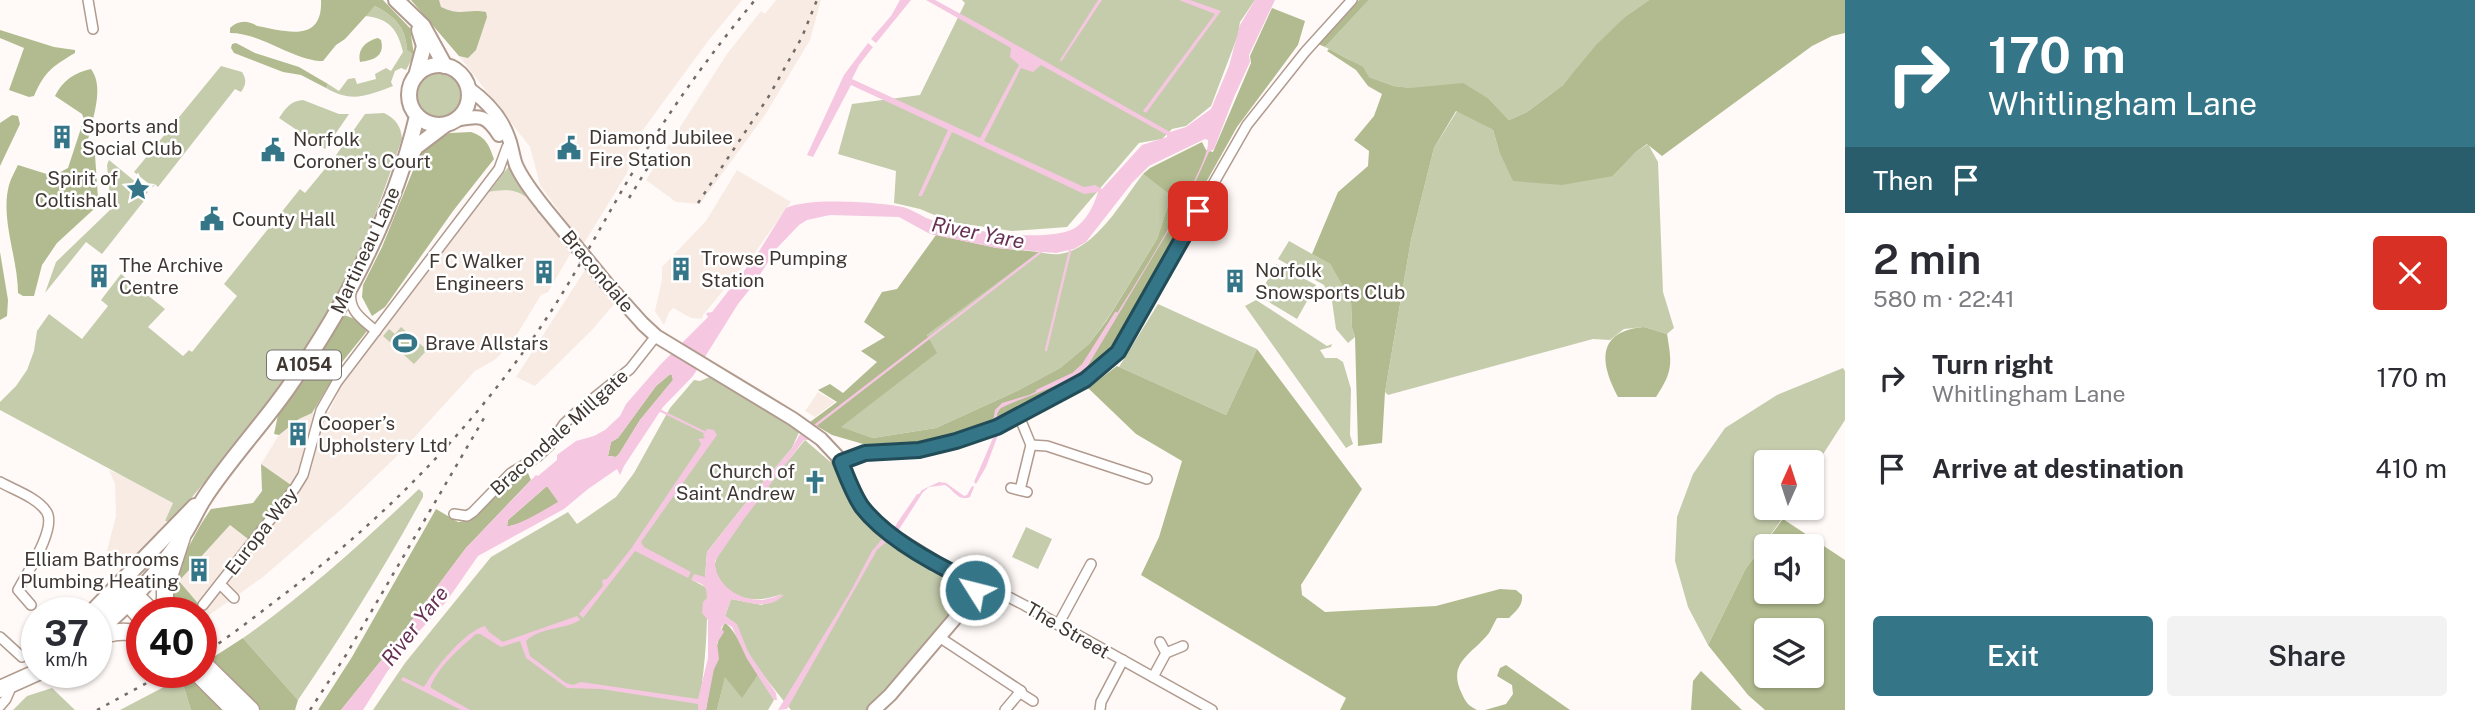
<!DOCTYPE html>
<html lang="en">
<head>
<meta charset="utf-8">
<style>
	:root { --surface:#fff; --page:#f2f2f3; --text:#2b2b33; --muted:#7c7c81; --accent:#347588 }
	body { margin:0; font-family:"Public Sans",sans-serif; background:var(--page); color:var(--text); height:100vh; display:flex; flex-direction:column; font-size:26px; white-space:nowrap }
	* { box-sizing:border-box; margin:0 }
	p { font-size:23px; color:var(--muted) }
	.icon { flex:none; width:38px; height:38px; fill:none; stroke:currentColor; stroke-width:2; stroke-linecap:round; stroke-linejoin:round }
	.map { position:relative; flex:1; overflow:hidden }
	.drawer { display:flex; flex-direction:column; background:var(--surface); width:630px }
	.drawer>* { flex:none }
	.guide { background:#347588; color:#fff; overflow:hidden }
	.needle { width:46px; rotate:3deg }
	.buttons { position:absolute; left:1754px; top:450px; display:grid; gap:14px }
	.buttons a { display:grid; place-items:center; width:70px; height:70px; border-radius:7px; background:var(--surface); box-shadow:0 2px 5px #0004; font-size:35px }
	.speed { position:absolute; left:21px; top:597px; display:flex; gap:14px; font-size:35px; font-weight:700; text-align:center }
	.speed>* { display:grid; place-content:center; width:91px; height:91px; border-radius:50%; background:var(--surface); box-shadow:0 2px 5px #0004; line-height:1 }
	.speed small { font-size:18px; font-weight:400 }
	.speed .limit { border:10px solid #d22; background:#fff; color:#111 }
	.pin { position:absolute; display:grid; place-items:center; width:60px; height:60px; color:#fff; margin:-30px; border-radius:14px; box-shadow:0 4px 10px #0006 }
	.me { position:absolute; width:77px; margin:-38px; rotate:306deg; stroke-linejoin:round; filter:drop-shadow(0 0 5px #0008) }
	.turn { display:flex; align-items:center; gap:24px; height:147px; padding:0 28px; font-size:32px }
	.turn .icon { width:91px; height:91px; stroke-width:2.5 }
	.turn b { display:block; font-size:49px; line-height:60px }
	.then { display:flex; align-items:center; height:66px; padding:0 28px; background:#0003; gap:14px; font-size:26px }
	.round { display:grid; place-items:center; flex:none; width:74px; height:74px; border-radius:7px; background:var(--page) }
	.head { display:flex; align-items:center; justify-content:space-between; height:119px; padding:0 28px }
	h1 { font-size:42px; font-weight:600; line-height:52px }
	.action { display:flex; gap:14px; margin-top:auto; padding:14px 28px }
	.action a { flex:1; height:80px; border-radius:7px; background:var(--accent); color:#fff; font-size:28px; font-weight:600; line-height:80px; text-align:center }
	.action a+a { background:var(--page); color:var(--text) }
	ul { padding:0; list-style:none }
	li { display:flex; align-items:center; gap:21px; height:91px; padding:0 28px }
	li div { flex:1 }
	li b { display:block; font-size:26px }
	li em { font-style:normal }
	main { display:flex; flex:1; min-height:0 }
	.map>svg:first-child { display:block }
	.built { fill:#f7ebe4 }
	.green { fill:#c5ccac }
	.forest { fill:#b1bb8f; fill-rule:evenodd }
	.water { fill:#f5c7e1; fill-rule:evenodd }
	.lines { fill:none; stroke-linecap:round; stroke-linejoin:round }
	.stream { stroke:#f5c7e1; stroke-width:2.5 }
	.street-casing { stroke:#b19b8f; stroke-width:12 }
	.secondary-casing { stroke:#b19b8f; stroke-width:16 }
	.primary-casing { stroke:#b19b8f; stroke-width:18 }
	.highway-casing { stroke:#b19b8f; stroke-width:19 }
	.street { stroke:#fff; stroke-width:9 }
	.secondary { stroke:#fff; stroke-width:12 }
	.primary { stroke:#fff; stroke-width:14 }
	.highway { stroke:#fff; stroke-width:16 }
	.rail { stroke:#736b67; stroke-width:2.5; stroke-dasharray:3.5 7; stroke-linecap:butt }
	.secondary-bridge-casing { stroke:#b19b8f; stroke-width:16; stroke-linecap:butt }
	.secondary-bridge { stroke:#fff; stroke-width:12 }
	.route-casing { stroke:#224c58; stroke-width:18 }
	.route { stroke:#347588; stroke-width:12 }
	.labels { text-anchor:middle; stroke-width:5; stroke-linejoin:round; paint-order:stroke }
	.shield { fill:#fff; stroke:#797370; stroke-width:2 }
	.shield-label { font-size:18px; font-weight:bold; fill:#403732 }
	.poi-label { font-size:19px; fill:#403732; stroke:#fff; text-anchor:start }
	.street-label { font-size:19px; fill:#403732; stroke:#fff }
	.water-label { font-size:21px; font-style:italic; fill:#673053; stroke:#fff }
</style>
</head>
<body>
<main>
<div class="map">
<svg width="1845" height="710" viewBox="0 0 1845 710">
	<rect width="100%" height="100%" fill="#fffaf7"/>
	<g class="built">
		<path d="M411,0H742L708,41L637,138L643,143L632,158L627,173L583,245L540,185L530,147L459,56Z"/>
		<path d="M776,0H821L810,40L765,115L700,204L676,202L646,180L727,54L761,11L765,14Z"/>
		<path d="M737,170L791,202L756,251L703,315L702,319L691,318L673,308L669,312L664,325L655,311L662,280V267L706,221Z"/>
		<path d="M500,190L520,192L531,200L572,251L548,292L541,295L513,341L496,359L475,371L401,452L345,506L263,577L209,615L179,581L230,525L248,539L291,485L261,464L279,435L299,419L312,413L329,412L343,382L374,339L489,192Z"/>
		<path d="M587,267L615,303L591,331L535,386L516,377Z"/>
		<path d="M818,392L835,402L815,417L805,411Z"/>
		<path d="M109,470L137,482L173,503L163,528L128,567L110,568L104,562L116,516L115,484Z"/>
	</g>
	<g class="green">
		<path d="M962,0H1255L1240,22L1238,35L1211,106L1186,126L1172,129L1162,139L1139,143L1067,227L1012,231L951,222L920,209L894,203L896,171L838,154L852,104L920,95L965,3Z"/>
		<path d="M1369,0H1649L1626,16L1563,85L1527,112L1509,120L1489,99L1394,86L1369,77L1350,60L1325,47Z"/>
		<path d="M375,6C394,16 406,27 407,50L414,55L406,70L401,68L395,71L391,82L393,86C366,96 352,103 326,88L328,84L339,91L348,79L355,78L357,84L376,79L375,74L386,68L391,71L403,52C398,30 389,18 365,16Z"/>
		<path d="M221,66L242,72C247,80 246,85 241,92L235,89L158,187L155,184L153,187L134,172Z"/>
		<circle cx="439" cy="95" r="23"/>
		<path d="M303,100L339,114H349L325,149L279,118C286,108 290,101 303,100Z"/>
		<path d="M1457,111L1493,130L1499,151L1613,176L1636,152L1648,144L1658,162L1663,292L1674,328L1667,334L1644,327L1624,329L1610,340L1593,339L1388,395L1385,392L1411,240L1434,148Z"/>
		<path d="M384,113C396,119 401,126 402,139C386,184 371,231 349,274C301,364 237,445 171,522L165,521L173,503L0,410V402L16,386L27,370L34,351L37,331L49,314L82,339L108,306L101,300L121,274L165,309L148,327L183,356L189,350L192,352L237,296L224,284L300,189L305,193L334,158L365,114Z"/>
		<path d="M109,160L148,192L145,196L147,197L102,254L86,242L45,293L56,262L111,209L107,165Z"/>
		<path d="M509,166L526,197C516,189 502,189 489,192Z"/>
		<path d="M1143,174L1171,196L1157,239L1108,318L1089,344L1060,368L1017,391L936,428L873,438L840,427L936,353L927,335L1038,252C1045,253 1054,255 1060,254C1096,249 1122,201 1143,174Z"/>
		<path d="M1289,241L1330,264L1351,301L1352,328L1355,337L1348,343L1336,329L1332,301L1324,285L1278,259Z"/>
		<path d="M1276,264L1316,285L1297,319L1259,296Z"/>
		<path d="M1256,300L1327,346L1332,344L1331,347L1320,350L1325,358H1337L1343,362L1351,389L1350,435L1353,444L1346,448L1245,306Z"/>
		<path d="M1158,304L1257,349L1226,415L1119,367Z"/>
		<path d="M401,327L427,350L414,364L383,336L389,329L395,334Z"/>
		<path d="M1843,368L1845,371V420L1811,473V462H1766V508H1790L1746,568L1708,645L1688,607L1675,561L1677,517L1693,474L1725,428L1777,395Z"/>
		<path d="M712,376L800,430L792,448L748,500L707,552L705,578L692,580L707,588C708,630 705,669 698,710H373L405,663L491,557L568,512L577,524L616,497L634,473L670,408L694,380L700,381Z"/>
		<path d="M805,440L835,466L856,512L863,519L932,568L930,571L934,573L936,570L961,583L964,589C965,607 887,690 870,710H791C777,692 760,673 748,652C739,636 742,627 725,616L731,599L762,605L782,594C765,600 747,603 730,591C723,586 714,573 715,564C717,545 789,460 805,440Z"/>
		<path d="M419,489L423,493V497C385,567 343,634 298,700L243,638C307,593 363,542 419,489Z"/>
		<path d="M1026,527L1052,539L1038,569L1012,557Z"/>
		<path d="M758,675L774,700L768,710H717L725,676L742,697Z"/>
		<path d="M181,678L191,710H120Z"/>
		<path d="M52,688L75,710H13L27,696Z"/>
	</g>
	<g class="forest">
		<path d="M321,0H383L410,28L414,55L407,50C406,27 394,16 375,6L345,39L336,45L323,61C294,61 262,33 230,33V28C238,20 248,20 257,26C285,31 323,44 321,0Z"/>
		<path d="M411,0H439L441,7C462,17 467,8 486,12L487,17L476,50L468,58L459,56Z"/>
		<path d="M1359,0H1369L1325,47L1318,44Z"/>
		<path d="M1649,0H1845V33L1832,36L1812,46L1662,156L1647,144L1636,152L1613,176L1562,185L1513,181L1499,151L1493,130L1456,111L1434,148L1411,240L1385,392L1382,443L1358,446L1355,337L1352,328L1351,301L1330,264L1312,254L1338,192L1368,166L1369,151L1354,140L1374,116L1382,94L1368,86L1356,70L1327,51L1329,49L1363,67L1369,77L1394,86L1410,88L1463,83L1489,99L1509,120L1527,112L1563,85L1596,45L1626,16Z"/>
		<path d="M1272,8L1305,21L1298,45L1237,127L1109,356L1077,378L1013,412L961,435L940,441L870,446L832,435L810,422L837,402L818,390L830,384L843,393L877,362L861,351L885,337L864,322L882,292L897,289L936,235L997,248L1039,252L927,335L937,353L841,427L873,438L936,428L1017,391L1060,368L1089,344L1107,320L1157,239L1171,196L1143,174L1150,168L1202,142L1206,150L1213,152L1251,63L1250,56Z"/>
		<path d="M0,30L54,47L75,50V53C53,66 45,71 34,96L29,97L9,90L24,48L0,38Z"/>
		<path d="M378,38L381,40C385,56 374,60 360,62C357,49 366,41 378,38Z"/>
		<path d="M236,43L255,53L299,67L328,84L326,88L301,75L283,72L234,53L231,48L232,44Z"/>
		<path d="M91,69C106,89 90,123 87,146L95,155L98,198L94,209L57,243L42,265L34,296H23L18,293C18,258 0,219 9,185C11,178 15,171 18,165L53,176L68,168L84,119L82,114L55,96C62,81 75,72 91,69Z"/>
		<path d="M12,115L18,116L20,124L0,166V123Z"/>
		<path d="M471,132C486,137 489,145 494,159L453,211L385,307L372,316L362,297L363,285L382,247L418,158L430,144L450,133Z"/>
		<path d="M0,252L8,300L7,316L0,320Z"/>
		<path d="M344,315L355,319L367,331L343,361L312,413L299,419L279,435L274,434L278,415Z"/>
		<path d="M1644,327L1667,334C1672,364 1673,371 1656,397H1618C1599,362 1597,331 1644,327Z"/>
		<path d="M1257,349L1362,489L1301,585L1302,595L1325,612L1436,606L1500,589L1516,590L1522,595C1523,606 1516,611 1509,618H1497C1494,623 1492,628 1489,633C1473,654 1446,662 1462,694C1466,703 1469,706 1477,710H1340L1346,698L1141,575L1159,537L1182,461L1136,434L1088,388L1117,366L1226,415Z"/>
		<path d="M669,375H672L673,380L640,420L619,454L616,457L608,456L611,442L618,438L656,386Z"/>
		<path d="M261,464L291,485L248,539L230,525L179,581L209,616L201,621V612H174C164,587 196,530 211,509L253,503L262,491Z"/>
		<path d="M528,473L531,480L466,548L388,652L341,710H318L352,657L436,509L458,522L470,520L520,474Z"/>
		<path d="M547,486L559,502C547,509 519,527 507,526L508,520Z"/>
		<path d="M1783,519L1845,560V710H1765L1748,695L1708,645L1746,568ZM1766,546H1811V592H1766ZM1766,630H1811V676H1766Z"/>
		<path d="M725,623C736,629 749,663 758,675L742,698L725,677L717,710H706C709,692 716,635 725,623Z"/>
		<path d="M243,638L298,700L295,710H191L181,678Z"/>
		<path d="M1506,665L1570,710H1485L1506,704L1513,694L1512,685L1497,676L1500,668Z"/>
		<path d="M1701,671L1742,710H1691L1693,681Z"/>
	</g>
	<g class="water">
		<path d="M900,0H911L876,43L871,39L891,16Z"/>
		<path d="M926,0H935L981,25L1170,132L1186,127L1211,109L1229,66L1240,25L1255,0H1275L1249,55L1250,62L1234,97L1214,149L1209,152L1188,198L1087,367C1063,386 1032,394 1005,406C999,409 1000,409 997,414L998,420L993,422L995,410L1002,403L1029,395L1075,373L1084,365C1105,332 1213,167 1208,140L1205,139L1149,166L1132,183L1086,242L1074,249L1056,253L997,248L930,234L899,217L830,215L807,220L799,225L777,248L754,284L738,304L693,376L663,407L624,466L620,475L617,469L588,489L564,509L478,556L446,602L412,639L387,672L363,710H341L388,652L466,548L536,475L538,476L557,460V455L576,441L594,436L605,430L620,416L626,404L661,364L708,317L706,313L712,312L758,253L786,208C807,197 879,202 903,207C914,210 922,217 932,220C961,230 1049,244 1075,228C1087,220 1094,205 1098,192L1084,194L952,132L922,196H918L948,130L851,85L813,157L807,155L844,75L868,43L873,47L859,65L852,79L980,138L1019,65L1010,57L1011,48ZM1041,65L1167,135V137L1142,145L1102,189L1095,185L1084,187L984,141L1021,68L1033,72ZM669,375H672L673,380L640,420L619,454L616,457L608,456L611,442L618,438L656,386ZM547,486L558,502C547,508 517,527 507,526L508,520Z"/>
		<path d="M1098,0H1102L1061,62L1060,60Z"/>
		<path d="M1179,0H1190L1221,11L1146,113L1143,111L1215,14Z"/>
		<path d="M707,429L714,430L717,435L641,542L644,547L691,572L688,578L635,551L583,618L579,614L603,586L602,580L607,579L630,550L699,448L701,444L698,439L705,438L703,435Z"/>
		<path d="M800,434L809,440H804L744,519L715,561C714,585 740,601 762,600C770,599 777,595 784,595C768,611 749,602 731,599L725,616L737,624L748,652L776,693L777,700H774L747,659L732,627L725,623L721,628L724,632L717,643L719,659L714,669L706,710H698V704L601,689L567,688L526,658L520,641L501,647L480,634H476C460,648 440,665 431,685V688L470,710H461L401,680L403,677L424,687C434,669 465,631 485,626L489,632L503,642L577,616L580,620C564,630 540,627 526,641L530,656L566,683L573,685L581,682L698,699L708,658V620L702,613L703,602L707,598C707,585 703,584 691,580L694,574L705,577L707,552L748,500L792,448Z"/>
		<path d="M998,435L986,467L976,484L974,482L993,438Z"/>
		<path d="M939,482L946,483L964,496L967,495L972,486L974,487L970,497C958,502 954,490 945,485L929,487L923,492L898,531L894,528L922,490Z"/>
		<path d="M883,538L887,541L877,550L787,709L778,710L849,594L872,551Z"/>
	</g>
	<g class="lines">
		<g class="stream">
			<path d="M1046,350L1070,251"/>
			<path d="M1037,391L1073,374L1083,365L1116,313"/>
			<path d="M659,410L706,433"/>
			<path d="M812,428L1042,251"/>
			<path d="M898,524L918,495"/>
		</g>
		<g class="street-casing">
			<g id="street">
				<path d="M88,0L93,29"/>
				<path d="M351,291C348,311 362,319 376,331"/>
				<path d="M1019,416L1031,445L1020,490"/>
				<path d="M1031,445L1047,446L1147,479"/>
				<path d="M841,462C849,459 858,455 866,453C884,451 902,453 920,450C992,436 1057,401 1114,357L1247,125L1305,52L1352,0"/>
				<path d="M0,482C14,490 36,497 46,511C58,527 27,573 18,590L31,605"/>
				<path d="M1011,488L1027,492"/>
				<path d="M454,514L467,516L473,512L511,473L537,457L549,446L564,424L579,410L630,369L656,336"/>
				<path d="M220,584L234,598"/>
				<path d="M975,590L999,592L1024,605L1212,710"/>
				<path d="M203,605L295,488L303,475L321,410L337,382L499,169L507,147"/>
				<path d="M1058,625L1091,564"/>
				<path d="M0,637L22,657"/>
				<path d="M939,637L1021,691L1022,694L1033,701"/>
				<path d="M1160,642L1166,653"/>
				<path d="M1153,677L1166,653L1183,646"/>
				<path d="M0,706L6,699L12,685"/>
				<path d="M1005,710L1021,691"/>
				<path d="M1100,710L1101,702L1123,660"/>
			</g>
		</g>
		<g class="secondary-casing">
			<g id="secondary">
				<path d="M468,88C485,100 502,118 509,139C512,147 513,157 516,165C523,181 534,194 544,207"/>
				<path d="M455,120C479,116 485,113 499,135"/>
				<path d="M643,324L656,336L793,419L821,439L837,456L858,501L875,522L896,538L974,586V596L890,695L874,710"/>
			</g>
		</g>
		<g class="primary-casing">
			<g id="primary">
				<path d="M396,0L423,26L445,66"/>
				<circle cx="439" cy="95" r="30"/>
				<path d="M416,76L424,46L419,30"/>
				<path d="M411,155L416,147L445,125"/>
				<path d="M92,612L195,506"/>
				<path d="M96,633C129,605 160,570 184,534C192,522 197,509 205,497C230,459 262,425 288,388C346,305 394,214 417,116"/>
			</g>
		</g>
		<g class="highway-casing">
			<g id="highway">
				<path d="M126,579L124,598L142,619"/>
				<path d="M165,612V589L182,537"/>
				<path d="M96,621L120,598L130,593L135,595L152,612"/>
				<path d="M96,638C111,631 126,630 142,634"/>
				<path d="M201,661L251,710"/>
				<path d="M196,672L234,710"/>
				<path d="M0,689L38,672"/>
			</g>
		</g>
		<use href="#street" class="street"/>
		<use href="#secondary" class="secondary"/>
		<use href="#primary" class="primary"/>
		<use href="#highway" class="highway"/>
		<g class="rail">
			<path d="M629,198L655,156"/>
			<path d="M698,203L769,96L802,37L817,0"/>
			<path d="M201,655C228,638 253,618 278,599C382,521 472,430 544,322C581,267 611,206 647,149C679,97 716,47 755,0"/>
			<path d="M97,710L167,672"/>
			<path d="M310,710L346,655L487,413"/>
		</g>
		<g class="secondary-bridge-casing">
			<path id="secondary-bridge" d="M544,207L608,285L643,324"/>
		</g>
		<use href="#secondary-bridge" class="secondary-bridge"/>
	</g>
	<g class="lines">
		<g class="route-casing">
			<path id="route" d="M975,590L970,581C934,564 886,538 862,507C853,494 847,477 841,462L865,453L919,450L956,441L997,427L1085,380L1118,352L1198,211"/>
		</g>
		<use href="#route" class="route"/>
	</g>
	<defs>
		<g id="building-bare" transform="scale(1.89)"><path d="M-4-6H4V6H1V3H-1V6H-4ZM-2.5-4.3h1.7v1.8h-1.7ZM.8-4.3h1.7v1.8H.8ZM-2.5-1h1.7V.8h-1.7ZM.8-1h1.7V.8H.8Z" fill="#347588" stroke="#fff" stroke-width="2.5" paint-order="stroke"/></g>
		<g id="civic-bare" transform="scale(1.89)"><path d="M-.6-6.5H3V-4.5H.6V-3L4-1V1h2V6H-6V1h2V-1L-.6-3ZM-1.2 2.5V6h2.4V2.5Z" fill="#347588" stroke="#fff" stroke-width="2.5" paint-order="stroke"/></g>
		<g id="sight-bare" transform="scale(1.89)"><path d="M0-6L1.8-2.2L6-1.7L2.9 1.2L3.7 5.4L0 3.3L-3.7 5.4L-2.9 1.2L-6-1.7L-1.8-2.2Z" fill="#347588" stroke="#fff" stroke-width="2.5" paint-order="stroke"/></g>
		<g id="stadium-bare" transform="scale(1.89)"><path d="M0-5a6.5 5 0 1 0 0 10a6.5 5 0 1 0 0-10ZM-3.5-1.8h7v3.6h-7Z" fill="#347588" stroke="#fff" stroke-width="2.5" paint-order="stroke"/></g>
		<g id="church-bare" transform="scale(1.89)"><path d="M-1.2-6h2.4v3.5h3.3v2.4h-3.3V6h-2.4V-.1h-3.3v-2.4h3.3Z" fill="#347588" stroke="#fff" stroke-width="2.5" paint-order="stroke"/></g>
	</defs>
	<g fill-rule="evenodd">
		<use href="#building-bare" x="62" y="137"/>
		<use href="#civic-bare" x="569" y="148"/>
		<use href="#civic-bare" x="273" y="150"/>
		<use href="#sight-bare" x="138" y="189"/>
		<use href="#civic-bare" x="212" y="219"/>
		<use href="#building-bare" x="681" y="269"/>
		<use href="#building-bare" x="544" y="272"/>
		<use href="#building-bare" x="99" y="276"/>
		<use href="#building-bare" x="1235" y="281"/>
		<use href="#stadium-bare" x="405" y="343"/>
		<use href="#building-bare" x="298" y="434"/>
		<use href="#church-bare" x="815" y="482"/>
		<use href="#building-bare" x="199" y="570"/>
	</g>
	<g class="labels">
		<rect class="shield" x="267" y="350.5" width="74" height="29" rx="5"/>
		<g class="shield-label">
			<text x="304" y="371">A1054</text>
		</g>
		<g class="poi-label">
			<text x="82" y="133">Sports and<tspan x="82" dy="22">Social Club</tspan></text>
			<text x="589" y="144">Diamond Jubilee<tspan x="589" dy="22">Fire Station</tspan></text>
			<text x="293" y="146">Norfolk<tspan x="293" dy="22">Coroner's Court</tspan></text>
			<text x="118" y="185" text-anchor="end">Spirit of<tspan x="118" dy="22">Coltishall</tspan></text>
			<text x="232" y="226">County Hall</text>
			<text x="701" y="265">Trowse Pumping<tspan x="701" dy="22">Station</tspan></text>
			<text x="524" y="268" text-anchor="end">F C Walker<tspan x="524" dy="22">Engineers</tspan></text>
			<text x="119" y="272">The Archive<tspan x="119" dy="22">Centre</tspan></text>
			<text x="1255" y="277">Norfolk<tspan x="1255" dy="22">Snowsports Club</tspan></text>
			<text x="425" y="350">Brave Allstars</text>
			<text x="318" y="430">Cooper’s<tspan x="318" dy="22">Upholstery Ltd</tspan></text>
			<text x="795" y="478" text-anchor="end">Church of<tspan x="795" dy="22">Saint Andrew</tspan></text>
			<text x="179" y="566" text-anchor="end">Elliam Bathrooms<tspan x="179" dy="22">Plumbing Heating</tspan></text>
		</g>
		<g class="street-label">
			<text transform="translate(365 250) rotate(-65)" y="7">Martineau Lane</text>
			<text transform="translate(598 271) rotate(50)" y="7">Bracondale</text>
			<text transform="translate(559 432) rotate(-42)" y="7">Bracondale Millgate</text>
			<text transform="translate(261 531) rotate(-52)" y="7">Europa Way</text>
			<text transform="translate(1068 630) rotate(30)" y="7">The Street</text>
		</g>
		<g class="water-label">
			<text transform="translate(978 233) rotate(11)" y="7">River Yare</text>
			<text transform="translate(415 626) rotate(-52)" y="7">River Yare</text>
		</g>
	</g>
</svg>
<div class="buttons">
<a><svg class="needle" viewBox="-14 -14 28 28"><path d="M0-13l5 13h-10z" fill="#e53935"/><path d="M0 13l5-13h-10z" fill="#7c7c81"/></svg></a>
<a><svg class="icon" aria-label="sound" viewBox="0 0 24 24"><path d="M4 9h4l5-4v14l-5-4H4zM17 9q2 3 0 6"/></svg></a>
<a><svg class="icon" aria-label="layers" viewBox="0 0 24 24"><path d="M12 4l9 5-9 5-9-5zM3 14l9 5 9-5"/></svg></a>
</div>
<div class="speed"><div>37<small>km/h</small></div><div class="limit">40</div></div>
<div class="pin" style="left:1198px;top:211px;background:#d93025"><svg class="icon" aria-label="arrive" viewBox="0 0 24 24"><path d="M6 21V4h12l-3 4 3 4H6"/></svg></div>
<svg class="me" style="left:975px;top:590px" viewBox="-20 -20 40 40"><circle r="17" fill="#347588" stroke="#fff" stroke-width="3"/><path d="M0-11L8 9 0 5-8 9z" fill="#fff"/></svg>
</div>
<section class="drawer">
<div class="guide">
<div class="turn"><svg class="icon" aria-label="right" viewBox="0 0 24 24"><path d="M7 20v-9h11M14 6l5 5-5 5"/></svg><div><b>170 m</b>Whitlingham Lane</div></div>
<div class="then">Then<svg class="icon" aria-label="arrive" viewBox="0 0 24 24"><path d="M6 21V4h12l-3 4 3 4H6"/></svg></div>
</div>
<div class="head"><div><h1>2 min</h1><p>580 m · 22:41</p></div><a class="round" style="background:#d93025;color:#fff"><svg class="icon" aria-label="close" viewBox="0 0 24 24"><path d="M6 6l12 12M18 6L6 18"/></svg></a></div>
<ul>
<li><svg class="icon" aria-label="right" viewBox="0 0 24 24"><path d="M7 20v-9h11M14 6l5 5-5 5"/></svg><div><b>Turn right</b><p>Whitlingham Lane</p></div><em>170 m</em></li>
<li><svg class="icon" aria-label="arrive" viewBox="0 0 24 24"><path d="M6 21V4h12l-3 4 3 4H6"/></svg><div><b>Arrive at destination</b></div><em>410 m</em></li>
</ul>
<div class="action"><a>Exit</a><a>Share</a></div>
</section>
</main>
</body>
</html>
